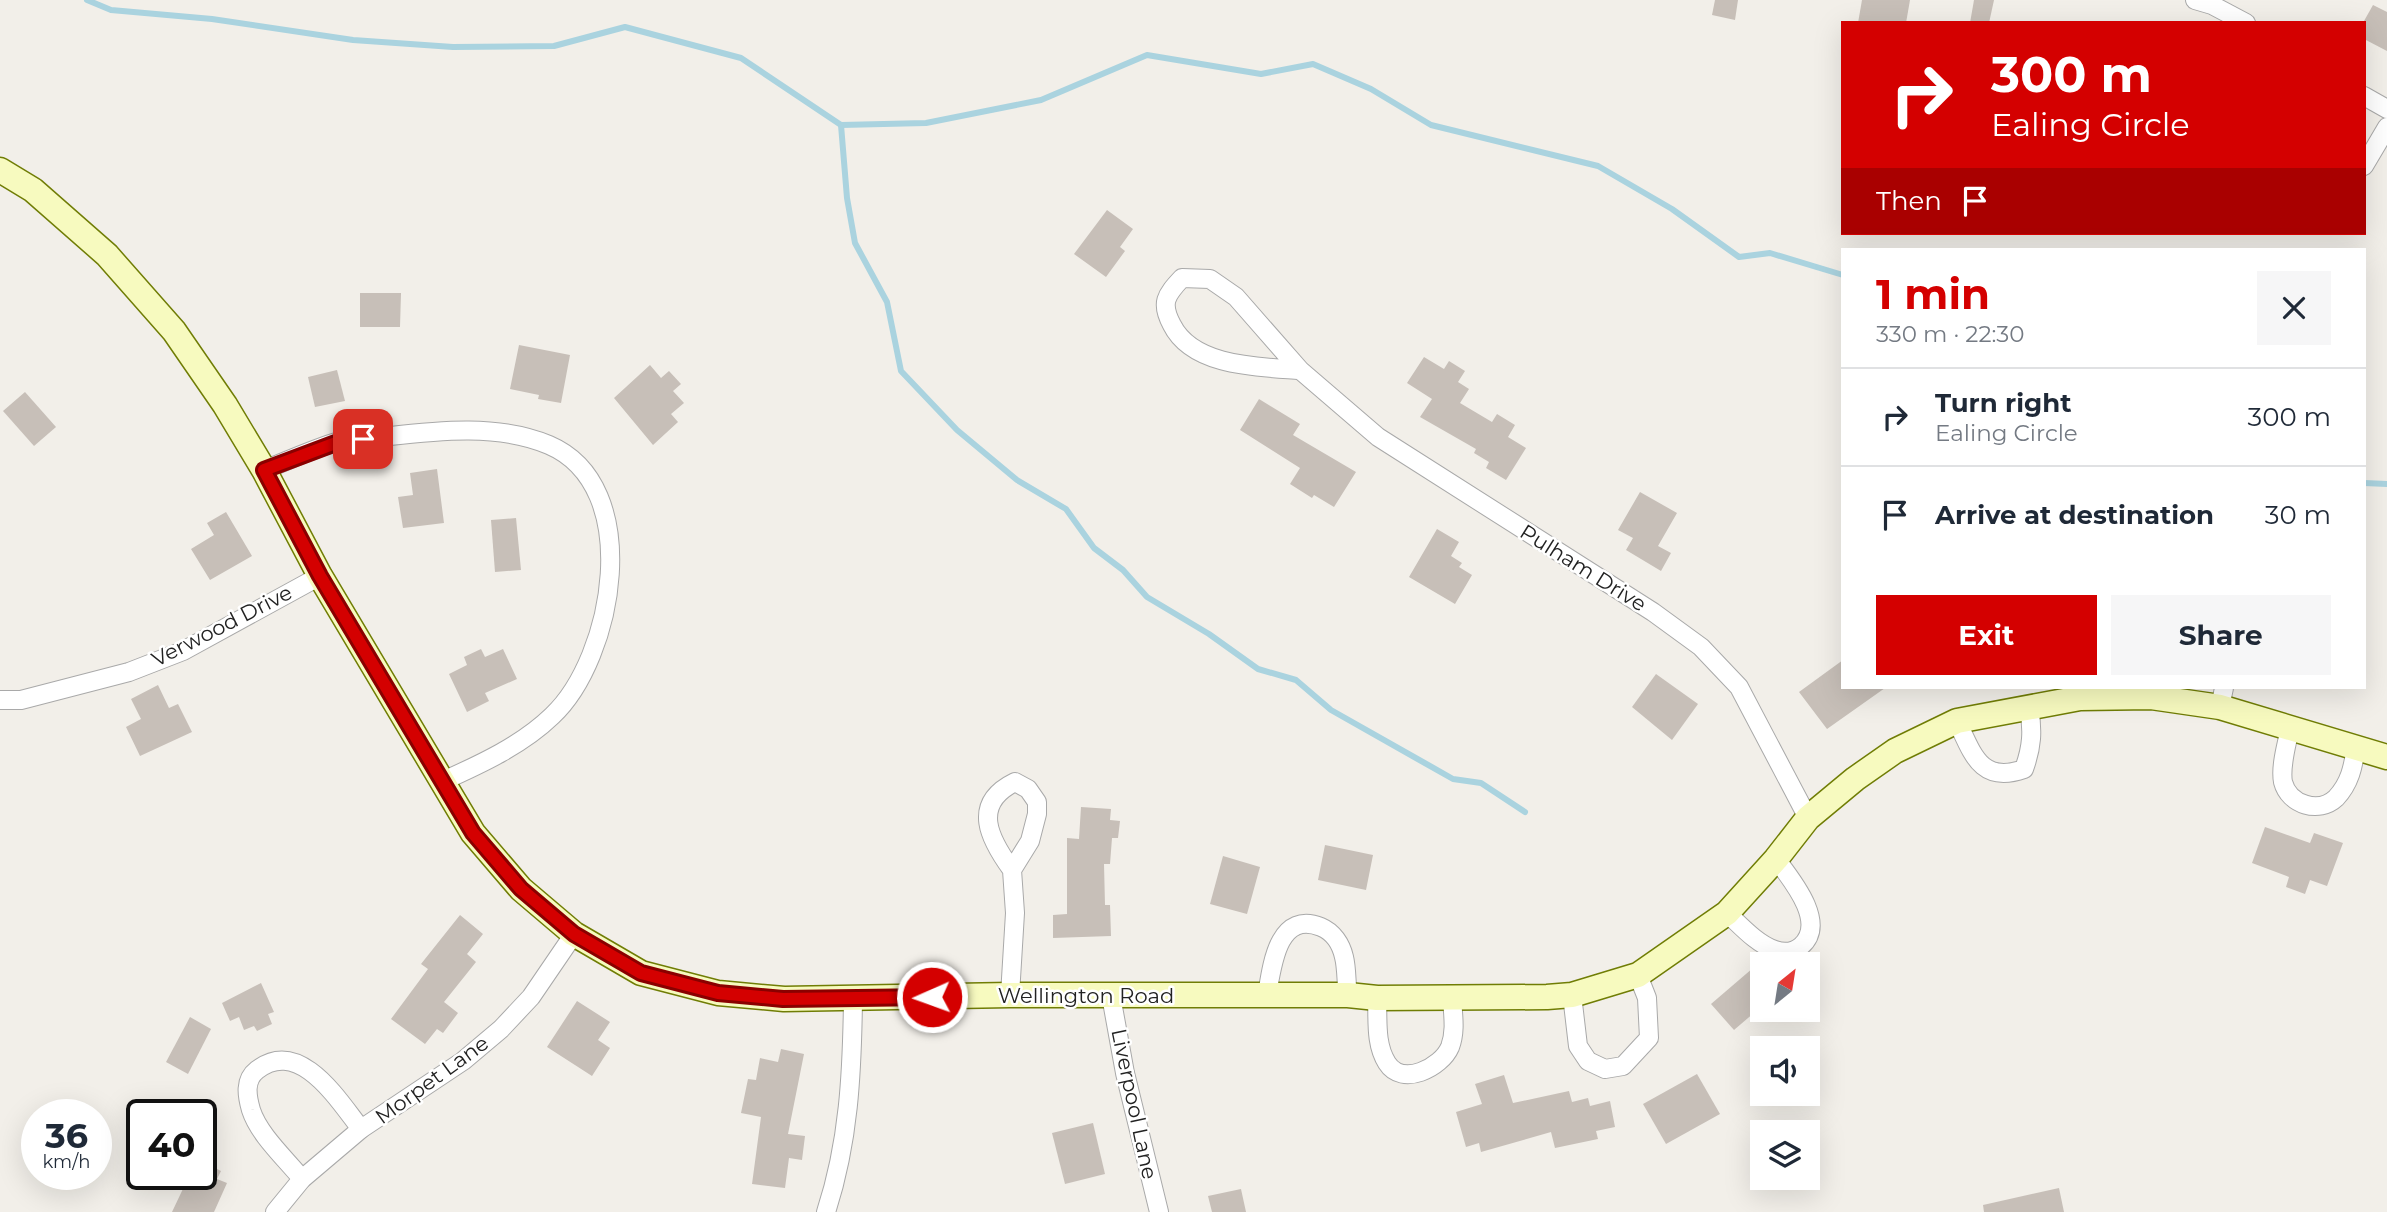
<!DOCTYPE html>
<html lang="en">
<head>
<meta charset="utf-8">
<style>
	:root { --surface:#fff; --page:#f6f6f7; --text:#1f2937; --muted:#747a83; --line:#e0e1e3; --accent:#d40000 }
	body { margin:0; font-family:Montserrat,sans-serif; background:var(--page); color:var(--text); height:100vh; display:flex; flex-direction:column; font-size:26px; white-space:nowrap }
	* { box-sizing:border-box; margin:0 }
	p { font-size:23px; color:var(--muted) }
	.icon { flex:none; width:38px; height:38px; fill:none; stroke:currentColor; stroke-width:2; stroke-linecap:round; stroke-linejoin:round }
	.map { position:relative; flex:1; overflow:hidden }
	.drawer { position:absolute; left:1841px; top:248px; width:525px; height:441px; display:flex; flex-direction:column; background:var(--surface); border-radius:0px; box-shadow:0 7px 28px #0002 }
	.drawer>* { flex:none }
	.guide { position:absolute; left:1841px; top:21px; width:525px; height:214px; border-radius:0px; box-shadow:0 7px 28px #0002; background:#d40000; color:#fff; overflow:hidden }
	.needle { width:46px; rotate:30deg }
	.buttons { position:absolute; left:1750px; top:952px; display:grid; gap:14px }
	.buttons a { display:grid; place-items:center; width:70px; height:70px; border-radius:0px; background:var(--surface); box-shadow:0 7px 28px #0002; font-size:35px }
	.speed { position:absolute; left:21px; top:1099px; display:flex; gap:14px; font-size:35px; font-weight:700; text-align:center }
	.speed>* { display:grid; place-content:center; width:91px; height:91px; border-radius:50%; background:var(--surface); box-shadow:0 7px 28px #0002; line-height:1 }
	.speed small { font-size:18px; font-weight:400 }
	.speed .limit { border:4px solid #111; border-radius:10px; background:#fff; color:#111 }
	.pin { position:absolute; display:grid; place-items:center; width:60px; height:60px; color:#fff; margin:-30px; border-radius:14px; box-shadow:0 4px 10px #0006 }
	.me { position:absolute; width:77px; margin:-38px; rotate:268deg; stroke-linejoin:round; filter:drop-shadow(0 0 5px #0008) }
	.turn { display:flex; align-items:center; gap:24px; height:147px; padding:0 35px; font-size:32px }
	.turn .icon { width:91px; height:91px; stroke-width:2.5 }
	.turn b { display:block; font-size:49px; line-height:60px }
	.then { display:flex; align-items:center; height:66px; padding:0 35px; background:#0003; gap:14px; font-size:26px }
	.round { display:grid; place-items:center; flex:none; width:74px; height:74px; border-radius:0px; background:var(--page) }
	.summary { display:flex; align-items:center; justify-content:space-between; height:119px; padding:0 35px }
	h1 { font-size:42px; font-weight:700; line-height:52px; color:var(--accent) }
	.cta { display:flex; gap:14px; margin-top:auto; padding:14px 35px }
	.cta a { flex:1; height:80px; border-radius:0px; background:var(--accent); color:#fff; font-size:28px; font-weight:700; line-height:80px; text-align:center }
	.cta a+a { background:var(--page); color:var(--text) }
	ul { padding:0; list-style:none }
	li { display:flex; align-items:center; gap:21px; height:98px; padding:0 35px; border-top:2px solid var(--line) }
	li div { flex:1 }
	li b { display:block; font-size:26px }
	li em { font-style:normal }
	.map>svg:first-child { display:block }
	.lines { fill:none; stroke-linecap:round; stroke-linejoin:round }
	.stream { stroke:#aad3df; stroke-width:6 }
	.building { fill:#c7bfb8 }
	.street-casing { stroke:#a9a9a9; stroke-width:20 }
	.secondary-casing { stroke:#707d05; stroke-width:27 }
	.street { stroke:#fff; stroke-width:18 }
	.secondary { stroke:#f7fabf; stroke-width:24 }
	.route-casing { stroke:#8a0000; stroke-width:18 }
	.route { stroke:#d40000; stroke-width:12 }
	.labels { text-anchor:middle; stroke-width:5; stroke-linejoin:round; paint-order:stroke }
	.street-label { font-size:21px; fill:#222; stroke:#fff }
</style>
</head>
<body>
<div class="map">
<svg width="2387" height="1212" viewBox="0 0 2387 1212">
	<rect width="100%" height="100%" fill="#f2efe9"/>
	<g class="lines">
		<g class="stream">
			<path d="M87,0L111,10L212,19L353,40L453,47L554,46L625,27L741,58L841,125L926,123L1041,100L1147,55L1261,74L1313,64L1371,89L1431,125L1598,166L1672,209L1739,257L1770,253L1843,275"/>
			<path d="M841,125L847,198L855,243L887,302L901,371L957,430L1017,480L1066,509L1094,548L1123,570L1147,597L1209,634L1258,669L1296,680L1331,710L1453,779L1481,783L1525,812"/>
			<path d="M2364,483L2387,484"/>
		</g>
	</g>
	<g class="building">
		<path d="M1715,0H1738L1735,20L1712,15Z"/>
		<path d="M1862,0H1910L1906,23H1858Z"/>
		<path d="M1974,0H1994L1989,23H1970Z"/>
		<path d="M2373,5L2387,12V51L2364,39V21Z"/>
		<path d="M1107,210L1133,229L1120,247L1125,251L1106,277L1074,254Z"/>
		<path d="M360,293H401L400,327H360Z"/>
		<path d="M519,345L570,355L561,403L538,399L539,395L510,389Z"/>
		<path d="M1424,357L1444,369L1449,361L1465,371L1458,382L1469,389L1460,403L1492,422L1497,414L1515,425L1508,437L1526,448L1506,480L1486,468L1489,462L1474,453L1476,449L1420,417L1432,399L1407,383Z"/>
		<path d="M650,365L661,378L669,371L681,384L673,391L684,403L671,414L678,422L653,445L614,398Z"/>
		<path d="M337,370L345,401L315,407L308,377Z"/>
		<path d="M25,392L56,427L34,446L3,411Z"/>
		<path d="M1259,399L1300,424L1293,435L1356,472L1334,507L1314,495L1312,498L1290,484L1300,468L1240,430Z"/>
		<path d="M437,469L444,523L403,528L398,497L413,495L410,473Z"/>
		<path d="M1640,492L1677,513L1658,546L1671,553L1661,571L1626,550L1633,538L1618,530Z"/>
		<path d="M226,512L252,556L210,580L191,549L214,535L207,523Z"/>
		<path d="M516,518L521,570L495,572L491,520Z"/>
		<path d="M1437,529L1459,542L1451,556L1462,563L1459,567L1472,575L1455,604L1409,577Z"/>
		<path d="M481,649L485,657L503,649L517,679L485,693L489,701L467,712L449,674L467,665L464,657Z"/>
		<path d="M1843,660V688H1885L1827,729L1799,692Z"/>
		<path d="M1656,674L1698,704L1672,740L1632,707Z"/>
		<path d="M158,685L169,708L178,704L192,732L140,756L126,727L141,719L131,699Z"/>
		<path d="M1081,807L1111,809L1110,820L1120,821L1118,838H1112L1110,864H1104L1105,905H1110L1111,936L1053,938V915L1067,914V838L1079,839Z"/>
		<path d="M2265,827L2310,843L2314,833L2343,843L2327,886L2310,880L2305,894L2286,887L2289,877L2252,863Z"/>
		<path d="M1325,845L1373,855L1366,890L1318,880Z"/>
		<path d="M1223,856L1260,867L1247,914L1210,904Z"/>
		<path d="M460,915L483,934L467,954L476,962L444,1002L458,1013L443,1033L437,1029L425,1044L391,1019L428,969L421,964Z"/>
		<path d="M1753,968L1762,978V1006L1734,1030L1711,1004Z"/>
		<path d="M261,983L274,1012L268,1014L272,1024L257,1031L254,1026L244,1030L239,1017L230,1021L222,1003Z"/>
		<path d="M577,1001L610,1022L598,1040L610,1048L592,1076L547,1047Z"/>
		<path d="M190,1017L211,1029L188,1074L166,1062Z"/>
		<path d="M781,1049L804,1054L788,1134L805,1136L802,1160L789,1158L785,1188L752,1184L761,1117L741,1113L748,1079L756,1080L760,1058L778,1062Z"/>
		<path d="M1697,1074L1720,1114L1666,1144L1643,1104Z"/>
		<path d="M1504,1075L1513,1103L1569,1091L1572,1102L1588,1098L1590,1106L1610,1101L1615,1127L1596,1131L1598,1139L1555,1148L1551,1132L1481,1152L1479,1143L1466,1147L1456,1112L1482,1104L1475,1084Z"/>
		<path d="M1093,1123L1105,1174L1065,1184L1052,1133Z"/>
		<path d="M201,1161L221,1171L217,1179L227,1183L214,1212H172L190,1174H201Z"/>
		<path d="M2059,1188L2064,1212H1984L1983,1205Z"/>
		<path d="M1241,1189L1246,1212H1212L1208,1196Z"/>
	</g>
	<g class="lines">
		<g class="street-casing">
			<g id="street">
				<path d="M2195,0L2212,5L2246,23"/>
				<path d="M2364,96L2387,109"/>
				<path d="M2364,166L2387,127"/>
				<path d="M1300,370C1259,367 1193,367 1172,325C1160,303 1166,295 1182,278L1210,279L1236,297L1300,370L1378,437L1653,612L1701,647L1739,687L1808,818"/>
				<path d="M264,470C289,460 313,449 339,441C352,438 367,438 381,437C435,431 497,423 549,445C645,486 614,658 552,716C522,745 481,764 443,781"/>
				<path d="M0,700H21L129,672L183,651L320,576"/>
				<path d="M2220,707L2224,688"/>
				<path d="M1957,721C1973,755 1981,784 2024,769C2032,747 2033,731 2029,708"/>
				<path d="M2290,728C2287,744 2280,766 2283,782C2289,805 2319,814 2336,798C2350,783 2353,767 2356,748"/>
				<path d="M1727,913C1741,926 1757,944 1775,950C1784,953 1794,952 1801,946C1828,923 1791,879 1776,859"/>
				<path d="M1010,995L1015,913L1012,870L1030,841L1037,814V802L1028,789L1015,782C970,804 990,840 1012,870"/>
				<path d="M1267,995C1272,965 1278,910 1321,927C1333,932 1341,944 1344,957C1347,969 1346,983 1348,995"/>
				<path d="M1572,995L1578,1046L1588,1061L1605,1069L1623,1066L1649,1038L1647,998L1638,975"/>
				<path d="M1111,996L1125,1073L1159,1212"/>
				<path d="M1377,998C1378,1020 1375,1044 1387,1063C1402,1087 1441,1068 1450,1047C1456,1031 1453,1015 1452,999"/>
				<path d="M302,1179C286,1159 259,1135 251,1110C247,1096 244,1080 257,1070C300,1037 338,1100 361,1129"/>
				<path d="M275,1212L302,1179L361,1129L463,1061L501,1029L531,997L574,934"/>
				<path d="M826,1212C849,1142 852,1073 853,1000"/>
			</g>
		</g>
		<g class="secondary-casing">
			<path id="secondary" d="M0,170L33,190L107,255L174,331L225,405L264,470L320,576L473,833L521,889L574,934L641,973L718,993L784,999L1010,995H1348L1377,998L1547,997L1572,995L1638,975L1727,913L1776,859L1808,818L1855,779L1895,751L1957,721L2080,698L2151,697L2220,707L2387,757"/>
		</g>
		<use href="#street" class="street"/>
		<use href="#secondary" class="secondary"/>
	</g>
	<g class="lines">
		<g class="route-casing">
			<path id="route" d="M363,439L341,441L264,470L320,576L473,833L521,889L574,934L641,973L718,993L783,999L932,997"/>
		</g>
		<use href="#route" class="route"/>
	</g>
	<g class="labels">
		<g class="street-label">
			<text transform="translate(1583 568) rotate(32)" y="7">Pulham Drive</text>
			<text transform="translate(222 626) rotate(-27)" y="7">Verwood Drive</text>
			<text x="1086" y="1003">Wellington Road</text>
			<text transform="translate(432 1080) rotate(-36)" y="7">Morpet Lane</text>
			<text transform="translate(1134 1104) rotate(78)" y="7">Liverpool Lane</text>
		</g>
	</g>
</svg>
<div class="buttons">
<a><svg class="needle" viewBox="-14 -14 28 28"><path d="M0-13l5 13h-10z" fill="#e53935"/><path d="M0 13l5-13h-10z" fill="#747a83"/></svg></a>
<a><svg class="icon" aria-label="sound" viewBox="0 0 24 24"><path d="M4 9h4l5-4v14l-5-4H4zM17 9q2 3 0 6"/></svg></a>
<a><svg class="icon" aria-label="layers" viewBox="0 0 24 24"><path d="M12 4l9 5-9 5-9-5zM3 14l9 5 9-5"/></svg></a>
</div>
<div class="speed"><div>36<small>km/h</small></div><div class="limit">40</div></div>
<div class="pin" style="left:363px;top:439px;background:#d93025"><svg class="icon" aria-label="arrive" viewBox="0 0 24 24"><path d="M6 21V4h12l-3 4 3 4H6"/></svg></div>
<svg class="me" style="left:932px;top:997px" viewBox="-20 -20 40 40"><circle r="17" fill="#d40000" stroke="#fff" stroke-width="3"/><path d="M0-11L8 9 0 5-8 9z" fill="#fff"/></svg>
<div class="guide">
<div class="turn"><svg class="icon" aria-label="right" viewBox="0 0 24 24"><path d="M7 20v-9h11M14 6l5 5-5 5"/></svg><div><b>300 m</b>Ealing Circle</div></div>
<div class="then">Then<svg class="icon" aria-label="arrive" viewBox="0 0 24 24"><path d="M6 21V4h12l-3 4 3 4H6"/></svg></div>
</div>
<section class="drawer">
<div class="summary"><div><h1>1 min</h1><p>330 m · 22:30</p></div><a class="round"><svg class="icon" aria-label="close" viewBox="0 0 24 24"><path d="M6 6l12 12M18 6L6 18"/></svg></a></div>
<ul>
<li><svg class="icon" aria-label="right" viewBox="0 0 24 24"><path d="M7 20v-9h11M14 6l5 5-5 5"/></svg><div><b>Turn right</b><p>Ealing Circle</p></div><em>300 m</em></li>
<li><svg class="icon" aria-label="arrive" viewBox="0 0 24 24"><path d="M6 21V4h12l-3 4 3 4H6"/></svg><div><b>Arrive at destination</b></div><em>30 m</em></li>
</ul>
<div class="cta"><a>Exit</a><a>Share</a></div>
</section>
</div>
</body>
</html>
